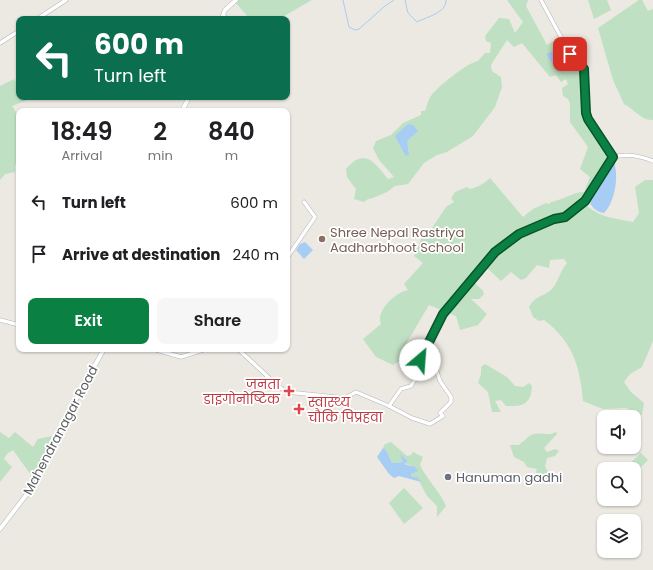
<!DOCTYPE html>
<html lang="en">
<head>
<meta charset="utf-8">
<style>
	:root { --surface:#fff; --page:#f6f6f6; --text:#202124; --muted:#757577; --accent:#0b8043 }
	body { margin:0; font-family:Poppins,"Noto Sans Devanagari",sans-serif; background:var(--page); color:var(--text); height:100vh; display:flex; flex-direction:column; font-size:15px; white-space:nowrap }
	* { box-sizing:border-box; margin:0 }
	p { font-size:13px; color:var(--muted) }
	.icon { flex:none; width:22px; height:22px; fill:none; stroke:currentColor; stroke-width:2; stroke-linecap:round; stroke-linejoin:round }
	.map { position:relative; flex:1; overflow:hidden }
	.sheet { position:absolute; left:16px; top:108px; width:274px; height:244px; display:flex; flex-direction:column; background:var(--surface); border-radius:8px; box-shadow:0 1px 3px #0004 }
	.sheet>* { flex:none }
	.guide { position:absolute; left:16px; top:16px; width:274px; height:84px; border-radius:8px; box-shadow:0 1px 3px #0004; background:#0b6e4f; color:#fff; overflow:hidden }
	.tools { position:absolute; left:597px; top:410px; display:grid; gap:8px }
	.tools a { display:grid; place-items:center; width:44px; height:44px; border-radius:8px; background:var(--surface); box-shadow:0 1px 3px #0004; font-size:20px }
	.pin { position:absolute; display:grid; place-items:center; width:34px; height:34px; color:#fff; margin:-17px; border-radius:8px; box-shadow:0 2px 6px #0006 }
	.me { position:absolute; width:44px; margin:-22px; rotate:27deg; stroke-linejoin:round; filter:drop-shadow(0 0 3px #0008) }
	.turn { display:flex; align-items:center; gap:14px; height:84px; padding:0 12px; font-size:18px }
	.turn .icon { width:52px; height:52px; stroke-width:2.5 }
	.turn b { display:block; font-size:28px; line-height:34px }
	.eta { display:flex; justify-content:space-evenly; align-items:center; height:68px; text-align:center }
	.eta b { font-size:24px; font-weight:600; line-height:28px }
	.button { display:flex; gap:8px; margin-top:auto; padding:8px 12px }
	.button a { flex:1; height:46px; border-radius:8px; background:var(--accent); color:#fff; font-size:16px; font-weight:600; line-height:46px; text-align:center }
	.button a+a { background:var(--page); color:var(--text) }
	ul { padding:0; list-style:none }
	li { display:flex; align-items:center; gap:12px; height:52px; padding:0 12px }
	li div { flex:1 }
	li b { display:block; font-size:15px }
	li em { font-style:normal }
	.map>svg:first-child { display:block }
	.green { fill:#c0e0c3 }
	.water { fill:#a7cdf4 }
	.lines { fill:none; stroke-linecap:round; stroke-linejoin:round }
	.stream { stroke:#a7cdf4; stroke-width:1 }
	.minor-casing { stroke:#b4b6ba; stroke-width:4.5 }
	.tertiary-casing { stroke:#b4b6ba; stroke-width:5 }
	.minor { stroke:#fff; stroke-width:3.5 }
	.tertiary { stroke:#fff; stroke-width:4 }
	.route-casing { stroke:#07532c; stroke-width:10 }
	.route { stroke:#0b8043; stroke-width:7 }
	.education-dot { fill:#8d6e63; stroke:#fff; stroke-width:1.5 }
	.health-dot { fill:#e0444e; stroke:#fff; stroke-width:1.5 }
	.worship-dot { fill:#6b7280; stroke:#fff; stroke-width:1.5 }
	.labels { text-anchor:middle; stroke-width:3.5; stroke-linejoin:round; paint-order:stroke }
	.education-label { font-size:13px; fill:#785e54; stroke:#fff; text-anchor:start }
	.health-label { font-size:13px; fill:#be3a42; stroke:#fff; text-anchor:end }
	.street-label { font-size:13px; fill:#5a5c60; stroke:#fff }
	.worship-label { font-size:13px; fill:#5b616d; stroke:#fff; text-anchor:start }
</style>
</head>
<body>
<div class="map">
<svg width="653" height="570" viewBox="0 0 653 570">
	<rect width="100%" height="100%" fill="#ebe9e1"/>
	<g class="green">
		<path d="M233,0H312L279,19H250Z"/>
		<path d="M507,0H528L526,6L547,45L555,40L558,43L581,72L583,114L589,127L601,143L599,145L609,156C608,174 590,187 586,205C600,218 615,218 633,222L639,213L635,187L645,180H653V341L642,367L630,374L624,382L631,392L644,403L642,415L626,408L603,409L583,401C580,366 573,342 544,320L539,321L533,317L529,307C534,296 543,297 551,290C558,283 560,271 567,263L564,259L550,260L549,268L537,265L526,278L521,280L511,272L501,281L487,268L475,283L483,291L484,294L479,299H471L487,314L478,325L460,330L456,316L429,305L403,349V359L393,365L376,357L363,339L381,324C375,311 396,292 408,290L404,284L423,263L414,256L421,239L432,228L446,207L454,202L451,198L455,192L467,187L470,189C478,187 484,184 490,178L523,217L533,209L546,203L549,204L551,202C563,200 573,192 584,192L590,177L580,169L588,147L570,122V103L568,99L563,96L562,88L568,84L566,79L561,82L556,75L550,77L522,43L514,47L507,40L491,65L492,71L501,77L502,87L495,107L473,136L447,152L437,155L424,163L408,184L395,186L387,192L373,198L368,199L364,202L354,199L356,189L347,177L346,169C365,147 374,162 388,179L394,177L379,160L373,148L376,141L391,135L403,123L421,115V111H425C427,106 428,100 431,96C436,88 468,62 478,61L485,53H490L491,43L486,41L485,36L499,18L509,19L515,33L523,22Z"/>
		<path d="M588,0H607L611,10L594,19Z"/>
		<path d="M639,0H642L648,11L653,9V120C642,121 634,109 624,104L613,80L598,28Z"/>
		<path d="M14,79L19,86V97H27L25,101L12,106L19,117V162L15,165V172L5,174L0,180V86Z"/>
		<path d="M485,364L507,377L515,386L523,387L529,383L532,386C531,404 523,407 506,406L501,400L495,401L501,412H492L488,392L478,383L481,374V367Z"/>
		<path d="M0,432L9,438L15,432L33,447L38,439L52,436L53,440L36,475H31L13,450L7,454L4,459L12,467L0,482Z"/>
		<path d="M556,432L557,434L544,448L547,452L555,449L559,451L555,456L547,458L545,467L552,477L547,480H539L536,472L537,469L527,467L524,462L514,457L510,445H519C521,442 524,442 526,439C537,428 545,438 556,432Z"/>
		<path d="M391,442L407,456L411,455L413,452L423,457L420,465C427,480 439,490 446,506L437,517V506L427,496L417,477H412L411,474L414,472L411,465L404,464L408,461L401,455L403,462L392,463L386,450L383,448L385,444Z"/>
		<path d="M641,453L648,460L636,472L634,471V469H631L628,465Z"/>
		<path d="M404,488L423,508L404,524L389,503Z"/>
	</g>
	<g class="water">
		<path d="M555,50L557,54H562L567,66L558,72L546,54Z"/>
		<path d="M408,124L413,125L418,131L407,141L409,156L405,155L395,136Z"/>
		<path d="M617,158C613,164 616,167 616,173C617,185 613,204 604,213C596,212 592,207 588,200L612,160Z"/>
		<path d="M305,242L313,250L304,259L296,250L300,244Z"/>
		<path d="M383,448L386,450L392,463L403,462L400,454L408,461L404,464L415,467L418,471L411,474L412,477H417L421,482L399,476L394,478L389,474L377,457Z"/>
	</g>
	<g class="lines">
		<g class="stream">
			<path d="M343,0L349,27L355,30L359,29L385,6L394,0"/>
			<path d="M405,0L408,13L417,22C426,17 447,13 446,0"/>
		</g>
		<g class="minor-casing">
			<g id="minor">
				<path d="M37,19L66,0"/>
				<path d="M0,43L19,31"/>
				<path d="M613,157C627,153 639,156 653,161"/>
				<path d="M287,258L315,217L304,202"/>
				<path d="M0,320L19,325"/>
				<path d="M153,349L181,357L206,349"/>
				<path d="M238,349L279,387L287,392L345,398L356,392L389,406L401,389L411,386L422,367L420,360"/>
				<path d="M420,360L443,314L495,252L519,234L554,219L565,217L585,201L613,157L586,113L584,69L570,54L541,0"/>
				<path d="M389,406L412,418L430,424L443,416L440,413L451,402V397L440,381L436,369L429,362L420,360"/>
			</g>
		</g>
		<g class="tertiary-casing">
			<g id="tertiary">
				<path d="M226,19L223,15L225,10L236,0"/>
				<path d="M182,111L189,97"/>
				<path d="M0,529L37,481L75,401L104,349"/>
			</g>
		</g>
		<use href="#minor" class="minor"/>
		<use href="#tertiary" class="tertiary"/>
	</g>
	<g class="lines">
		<g class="route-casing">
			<path id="route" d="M420,360L443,314L495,252L519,234L554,219L565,217L585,201L613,157L588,119L586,113L584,69L570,54"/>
		</g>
		<use href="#route" class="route"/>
	</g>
	<circle class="education-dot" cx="322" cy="239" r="4"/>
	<g class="health-dot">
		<path d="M287 385h4v4h4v4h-4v4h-4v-4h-4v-4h4z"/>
		<path d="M297 403h4v4h4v4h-4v4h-4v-4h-4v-4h4z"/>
	</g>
	<circle class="worship-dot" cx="448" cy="477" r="4"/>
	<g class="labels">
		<g class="education-label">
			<text x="330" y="237">Shree Nepal Rastriya<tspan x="330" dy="15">Aadharbhoot School</tspan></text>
		</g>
		<g class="health-label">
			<text x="280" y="389">जनता<tspan x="280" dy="15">डाइगोनोष्टिक</tspan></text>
			<text x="308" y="407" text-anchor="start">स्वास्थ्य<tspan x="308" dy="15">चाैकि पिप्रहवा</tspan></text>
		</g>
		<g class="street-label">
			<text transform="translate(60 430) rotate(-62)" y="5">Mahendranagar Road</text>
		</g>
		<g class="worship-label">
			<text x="456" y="482">Hanuman gadhi</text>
		</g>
	</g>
</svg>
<div class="tools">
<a><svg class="icon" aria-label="sound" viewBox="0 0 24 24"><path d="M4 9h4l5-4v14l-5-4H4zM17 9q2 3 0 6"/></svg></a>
<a><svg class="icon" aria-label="search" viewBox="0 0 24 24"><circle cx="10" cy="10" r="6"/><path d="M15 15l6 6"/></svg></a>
<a><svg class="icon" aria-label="layers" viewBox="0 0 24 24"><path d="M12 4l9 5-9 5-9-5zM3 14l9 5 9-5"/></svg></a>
</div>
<div class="pin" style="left:570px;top:54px;background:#d93025"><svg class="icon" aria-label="arrive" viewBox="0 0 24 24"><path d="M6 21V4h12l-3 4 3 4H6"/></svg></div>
<svg class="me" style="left:420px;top:360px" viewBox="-20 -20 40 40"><circle r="19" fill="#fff"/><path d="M0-13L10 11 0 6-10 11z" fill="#0b8043"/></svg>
<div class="guide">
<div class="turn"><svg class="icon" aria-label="left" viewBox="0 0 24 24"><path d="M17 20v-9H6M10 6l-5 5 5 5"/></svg><div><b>600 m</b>Turn left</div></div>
</div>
<section class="sheet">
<div class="eta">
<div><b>18:49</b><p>Arrival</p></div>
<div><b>2</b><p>min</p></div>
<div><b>840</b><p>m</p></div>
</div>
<ul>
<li><svg class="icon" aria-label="left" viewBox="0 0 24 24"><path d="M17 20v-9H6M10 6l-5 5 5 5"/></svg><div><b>Turn left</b></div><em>600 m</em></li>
<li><svg class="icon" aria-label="arrive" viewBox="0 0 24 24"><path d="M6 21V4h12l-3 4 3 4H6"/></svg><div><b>Arrive at destination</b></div><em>240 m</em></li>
</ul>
<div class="button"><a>Exit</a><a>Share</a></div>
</section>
</div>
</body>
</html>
